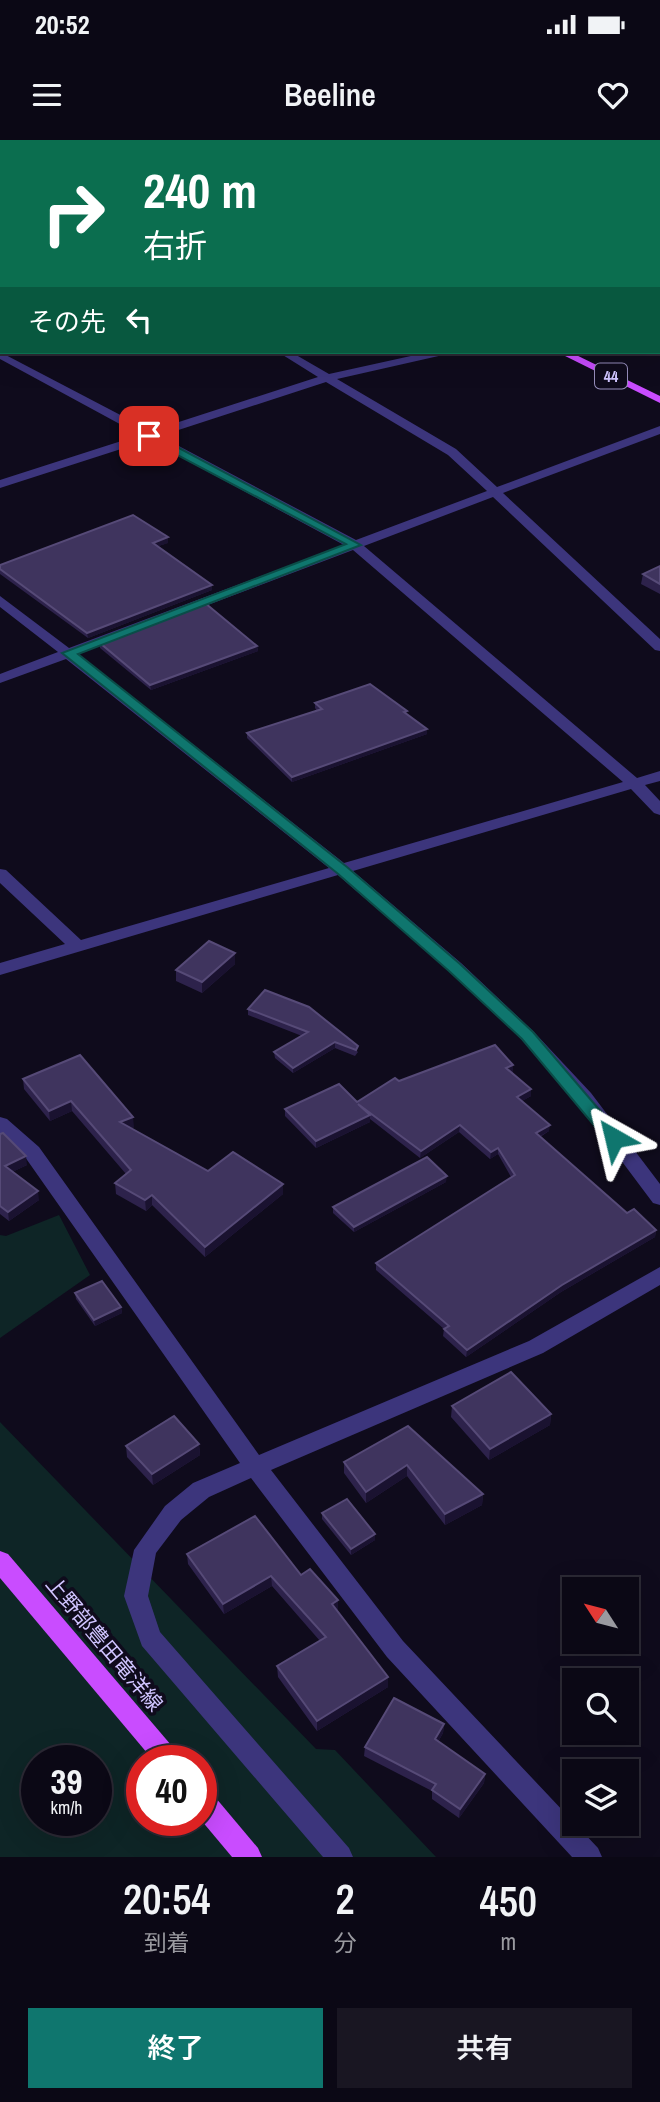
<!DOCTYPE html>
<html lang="ja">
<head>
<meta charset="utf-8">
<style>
	:root { --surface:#0b0815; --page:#191622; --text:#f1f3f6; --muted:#9a9aa0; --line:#2b2934; --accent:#0f766e }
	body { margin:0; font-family:"Archivo Narrow","Noto Sans JP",sans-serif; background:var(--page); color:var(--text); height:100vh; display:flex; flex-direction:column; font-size:26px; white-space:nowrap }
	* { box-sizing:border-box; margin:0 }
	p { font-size:23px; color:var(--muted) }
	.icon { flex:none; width:38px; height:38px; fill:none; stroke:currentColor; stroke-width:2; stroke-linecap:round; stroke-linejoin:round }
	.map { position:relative; height:1717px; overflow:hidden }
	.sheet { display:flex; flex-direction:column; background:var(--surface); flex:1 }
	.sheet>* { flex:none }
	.banner { position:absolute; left:0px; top:0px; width:662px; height:214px; box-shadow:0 7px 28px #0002,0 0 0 2px var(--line); background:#0b6e4f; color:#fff; overflow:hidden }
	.needle { width:46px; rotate:306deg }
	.buttons { position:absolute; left:562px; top:1437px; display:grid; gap:14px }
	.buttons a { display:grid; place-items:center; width:77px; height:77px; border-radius:0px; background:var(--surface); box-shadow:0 7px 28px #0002,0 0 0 2px var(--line); font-size:35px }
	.speed { position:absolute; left:21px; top:1605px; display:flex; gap:14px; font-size:35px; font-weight:700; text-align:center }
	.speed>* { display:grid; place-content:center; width:91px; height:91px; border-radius:50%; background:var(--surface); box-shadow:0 7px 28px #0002,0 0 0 2px var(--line); line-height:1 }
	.speed small { font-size:18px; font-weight:400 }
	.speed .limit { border:10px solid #d22; background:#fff; color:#111 }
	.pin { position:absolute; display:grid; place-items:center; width:60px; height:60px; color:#fff; margin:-30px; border-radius:14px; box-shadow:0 4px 10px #0006 }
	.me { position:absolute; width:77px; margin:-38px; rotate:323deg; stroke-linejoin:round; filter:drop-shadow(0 0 5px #0008) }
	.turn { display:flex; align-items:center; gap:24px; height:147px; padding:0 28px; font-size:32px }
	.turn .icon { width:91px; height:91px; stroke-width:2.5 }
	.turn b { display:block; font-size:49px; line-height:60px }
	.then { display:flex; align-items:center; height:66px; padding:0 28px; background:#0003; gap:14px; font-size:26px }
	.eta { display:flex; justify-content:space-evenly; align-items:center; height:119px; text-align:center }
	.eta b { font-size:42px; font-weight:600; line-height:49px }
	.primary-button { display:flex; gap:14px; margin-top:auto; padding:14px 28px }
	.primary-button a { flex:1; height:80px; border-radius:0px; background:var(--accent); color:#fff; font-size:28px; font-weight:600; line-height:80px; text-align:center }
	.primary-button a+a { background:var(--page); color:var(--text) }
	.status { display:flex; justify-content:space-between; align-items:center; height:49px; padding:0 35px; background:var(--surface); direction:ltr }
	.status svg { height:19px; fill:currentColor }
	header { display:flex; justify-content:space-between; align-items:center; height:91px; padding:0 28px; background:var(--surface); font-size:32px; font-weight:600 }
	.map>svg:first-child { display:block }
	.green { fill:#0e2526; fill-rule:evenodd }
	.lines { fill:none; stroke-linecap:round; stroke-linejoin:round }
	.stream { stroke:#071638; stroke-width:5 }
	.river { fill:#071638; fill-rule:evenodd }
	.minor { fill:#3c357c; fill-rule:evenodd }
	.major { fill:#c94cff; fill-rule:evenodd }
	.wall { fill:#2d224b }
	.shaded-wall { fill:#1a1230 }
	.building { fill:#3f345e; stroke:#564a77; stroke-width:2 }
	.route { fill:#0f766e; stroke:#0a4d48; stroke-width:2 }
	.labels { text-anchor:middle; stroke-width:7; stroke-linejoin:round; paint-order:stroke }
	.shield { fill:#0f0b1c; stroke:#968dbb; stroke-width:2 }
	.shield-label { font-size:16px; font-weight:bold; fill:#d0c5ff }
	.near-street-label { font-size:21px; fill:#d0c5ff; stroke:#0f0b1c }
</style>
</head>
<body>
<div class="status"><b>20:52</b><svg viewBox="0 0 49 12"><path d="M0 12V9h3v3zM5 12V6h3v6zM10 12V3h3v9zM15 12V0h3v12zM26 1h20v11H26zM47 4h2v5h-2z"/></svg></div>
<header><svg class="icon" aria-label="menu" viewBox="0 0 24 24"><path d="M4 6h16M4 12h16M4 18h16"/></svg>Beeline<svg class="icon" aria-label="heart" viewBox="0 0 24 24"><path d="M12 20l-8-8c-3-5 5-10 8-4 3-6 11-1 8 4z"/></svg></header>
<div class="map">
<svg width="660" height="1717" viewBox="0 0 660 1717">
	<rect width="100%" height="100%" fill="#0f0b1c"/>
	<g class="green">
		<path d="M59,1075L90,1135L0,1198V1095L6,1096Z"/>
		<path d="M0,1282L316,1609L335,1610L436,1717H0ZM37,1620H96V1680H37ZM142,1620H201V1680H142Z"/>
	</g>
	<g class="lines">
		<path class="stream" d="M282,0L286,2"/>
		<path class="river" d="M556,0H585L586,2H557Z"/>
		<g class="minor">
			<path d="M262,0H274L275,2H264Z"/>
			<path d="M319,0H334L318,2Z"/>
			<path d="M461,0H473L474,2H463Z"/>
			<path d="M578,0H590L591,2H580Z"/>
			<path d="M0,48L2,49V55L0,54Z"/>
			<path d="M2,68V74L0,75V69Z"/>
			<rect x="0" y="176" width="2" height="6"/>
			<path d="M0,212L151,291L318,237L278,212H291L329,234L429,212H448L443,215L337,239L456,309L497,347L660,286V294L503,353L660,499V511L655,510L493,357L364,406L637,638L660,631V641L645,645L660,661V675L654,673L631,649L353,731L461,823L533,891L591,953L660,1044V1065L653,1063C611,1007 570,951 522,900C465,841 400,789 338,735L0,835V823L65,804L0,743V729L6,730L81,800L329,728L66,519L0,543V534L58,512L0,467V456L69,508L344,405L149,300L0,348V340L140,295L0,219ZM326,242L448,315L487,351L356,400L160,296ZM353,410L623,642L344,723L78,514Z"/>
			<path d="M0,977L7,979L39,1007L259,1315L529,1201L660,1127V1145L543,1213L271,1330L403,1501L598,1708L602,1717H572L387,1517L251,1338L209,1357L181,1380L156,1413L148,1456L160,1492L349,1708L353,1717H323L142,1506L124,1456L134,1410L165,1366L193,1343L240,1323L25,1017L0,994Z"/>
		</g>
		<g class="major">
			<path d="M125,0H137L138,2H127Z"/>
			<path d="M557,212H570L660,256V263Z"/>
			<path d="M0,1411L8,1414L177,1612L180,1620H153L0,1438Z"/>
			<path d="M201,1648L210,1651L258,1708L262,1717H232L201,1680Z"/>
		</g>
	</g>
	<g class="wall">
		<path d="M168,403L158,406L212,450L88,498L0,434V425Z"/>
		<path d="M660,426V454L641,444L643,434Z"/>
		<path d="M100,503L257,506L258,511L151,550L100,508Z"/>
		<path d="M315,563L407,571L406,573L427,594L292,642L247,598V593L317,571L315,568Z"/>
		<path d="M235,813V824L202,853L176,841V830Z"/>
		<path d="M309,867L358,912L355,916L335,908L293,933L275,918L274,912L302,896L248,875V869Z"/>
		<path d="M513,925V932H512L531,956L522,961L549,991L540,997L627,1073L656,1090L655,1097L561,1152L466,1217L443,1196L444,1189L376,1130V1123L511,1037L498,1014L490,1019L459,992L420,1018L370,979V982L316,1008L285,976V969L357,962L399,941Z"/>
		<path d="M23,939L134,987L131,989L208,1031L283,1054L205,1117L152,1065L146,1071L116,1054L115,1043L126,1034L72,971L50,981L24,949Z"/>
		<path d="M0,994L27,1025L12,1032L39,1060L9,1081L0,1074Z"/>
		<path d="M446,1042L354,1092L333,1073V1067Z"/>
		<path d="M75,1153L121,1167L122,1173L95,1186L76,1159Z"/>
		<path d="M452,1266L551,1274L550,1285L489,1320L451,1277Z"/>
		<path d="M408,1286L483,1354L482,1365L445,1385L407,1336L366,1363L344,1333V1322Z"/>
		<path d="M199,1304L200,1315L153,1345L127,1317L126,1306Z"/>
		<path d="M322,1373L375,1400L351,1415L322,1379Z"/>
		<path d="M187,1414L301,1435L338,1471L388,1537V1547L317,1591L278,1537L277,1526L320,1501L272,1446L224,1474L188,1424Z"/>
		<path d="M444,1584L443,1593L438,1602L485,1634L484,1643L459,1678L432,1659V1651L364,1616L365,1607Z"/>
	</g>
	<g class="shaded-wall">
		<path d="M168,397V403L153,408V403Z"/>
		<path d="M212,445V450L88,498L87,493Z"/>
		<path d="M257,506L258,511L151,550L150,545Z"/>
		<path d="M427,589V594L292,642V637Z"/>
		<path d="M235,813V824L202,853V842Z"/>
		<path d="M335,902V908L293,933V928Z"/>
		<path d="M513,925V932L506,935V928Z"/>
		<path d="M531,949V956L517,964V957Z"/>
		<path d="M71,961L72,971L50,981L49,971Z"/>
		<path d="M370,975V982L316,1008V1001Z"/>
		<path d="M133,977L134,987L121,993L120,982Z"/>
		<path d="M460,985L459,992L420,1018L421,1011Z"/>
		<path d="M550,985L549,991L535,999L536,993Z"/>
		<path d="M498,1008V1014L490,1019L491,1012Z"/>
		<path d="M26,1016L27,1025L6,1035L5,1026Z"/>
		<path d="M447,1036L446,1042L354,1092V1087Z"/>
		<path d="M283,1044V1054L205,1117V1107Z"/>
		<path d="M38,1051L39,1060L9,1081L8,1072Z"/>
		<path d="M152,1055V1065L146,1071L145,1060Z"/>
		<path d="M656,1090L655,1097L561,1152L466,1217L467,1210L562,1145Z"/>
		<path d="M121,1167L122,1173L95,1186L94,1180Z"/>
		<path d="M551,1274L550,1285L489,1320L490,1309Z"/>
		<path d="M199,1304L200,1315L153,1345L152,1334Z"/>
		<path d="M407,1325V1336L366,1363V1352Z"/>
		<path d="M483,1354L482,1365L445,1385V1374Z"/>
		<path d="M375,1394V1400L351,1415V1409Z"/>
		<path d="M271,1436L272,1446L224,1474L223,1464Z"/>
		<path d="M338,1460V1471L332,1475V1464Z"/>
		<path d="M388,1537V1547L317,1591V1581Z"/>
		<path d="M444,1584L443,1593L434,1609L435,1599Z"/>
		<path d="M485,1634L484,1643L459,1678L460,1669Z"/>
	</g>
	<g class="building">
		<path d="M133,375L168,397L153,403L212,445L87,493L0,429V425Z"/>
		<path d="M660,426V444L643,434Z"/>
		<path d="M205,463L257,506L150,545L100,503Z"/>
		<path d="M370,544L407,571L404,572L427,589L292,637L247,593L322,569L315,563Z"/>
		<path d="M209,801L235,813L202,842L176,830Z"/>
		<path d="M265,850L309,867L358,906L356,910L335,902L293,928L274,912L308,892L248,869Z"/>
		<path d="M495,905L513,925L506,928L531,949L517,957L550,985L536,993L627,1073L634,1069L656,1090L562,1145L467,1210L444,1189L449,1186L376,1123L515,1035L498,1008L491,1012L460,985L421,1011L358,964L370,975L316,1001L285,969L339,944L357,962L395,938L399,941Z"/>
		<path d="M80,915L133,977L120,982L208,1031L233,1012L283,1044L205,1107L152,1055L145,1060L115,1043L131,1030L71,961L49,971L23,939Z"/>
		<path d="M3,993L26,1016L5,1026L38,1051L8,1072L0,1066V994Z"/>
		<path d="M427,1017L447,1036L354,1087L333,1067Z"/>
		<path d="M102,1141L121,1167L94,1180L75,1153Z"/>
		<path d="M511,1232L551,1274L490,1309L452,1266Z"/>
		<path d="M174,1276L199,1304L152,1334L126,1306Z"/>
		<path d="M408,1286L483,1354L445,1374L407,1325L366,1352L344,1322Z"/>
		<path d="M347,1359L375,1394L351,1409L322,1373Z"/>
		<path d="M255,1376L301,1435L310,1429L338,1460L332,1464L388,1537L317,1581L277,1526L326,1497L271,1436L223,1464L187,1414Z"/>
		<path d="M394,1558L444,1584L435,1599L485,1634L460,1669L432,1650L436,1644L365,1607Z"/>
	</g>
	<path class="route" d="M149,292L361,405L78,514L347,727L460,824L533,892L620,994L623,998L620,1002H608L522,899L449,831L337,733L62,513L346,404L145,298L143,296Z"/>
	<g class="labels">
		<rect class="shield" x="595" y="223.5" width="32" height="25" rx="5"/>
		<g class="shield-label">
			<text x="611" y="242">44</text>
		</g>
		<g class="near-street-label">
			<text transform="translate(104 1504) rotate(50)" y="7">上野部豊田竜洋線</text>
		</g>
	</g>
</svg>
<div class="buttons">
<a><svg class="needle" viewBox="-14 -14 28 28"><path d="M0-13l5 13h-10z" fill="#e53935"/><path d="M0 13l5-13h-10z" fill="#9a9aa0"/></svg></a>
<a><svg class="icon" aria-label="search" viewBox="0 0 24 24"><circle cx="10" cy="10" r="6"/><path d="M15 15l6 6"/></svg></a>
<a><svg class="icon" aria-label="layers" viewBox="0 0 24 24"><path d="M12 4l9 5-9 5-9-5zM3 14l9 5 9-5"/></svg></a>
</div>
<div class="speed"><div>39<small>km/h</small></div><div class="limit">40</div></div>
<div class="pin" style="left:149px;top:296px;background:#d93025"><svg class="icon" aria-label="arrive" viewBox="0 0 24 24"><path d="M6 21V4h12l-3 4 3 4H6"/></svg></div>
<svg class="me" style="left:614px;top:998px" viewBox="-20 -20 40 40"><path d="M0-17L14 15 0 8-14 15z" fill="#0f766e" stroke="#fff" stroke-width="4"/></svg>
<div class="banner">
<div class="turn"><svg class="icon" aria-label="right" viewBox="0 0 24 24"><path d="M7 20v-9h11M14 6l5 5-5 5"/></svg><div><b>240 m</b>右折</div></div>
<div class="then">その先<svg class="icon" aria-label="left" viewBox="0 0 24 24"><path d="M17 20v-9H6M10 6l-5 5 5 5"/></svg></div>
</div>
</div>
<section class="sheet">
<div class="eta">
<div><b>20:54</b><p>到着</p></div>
<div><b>2</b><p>分</p></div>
<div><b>450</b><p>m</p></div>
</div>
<div class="primary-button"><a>終了</a><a>共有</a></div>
</section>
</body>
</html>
